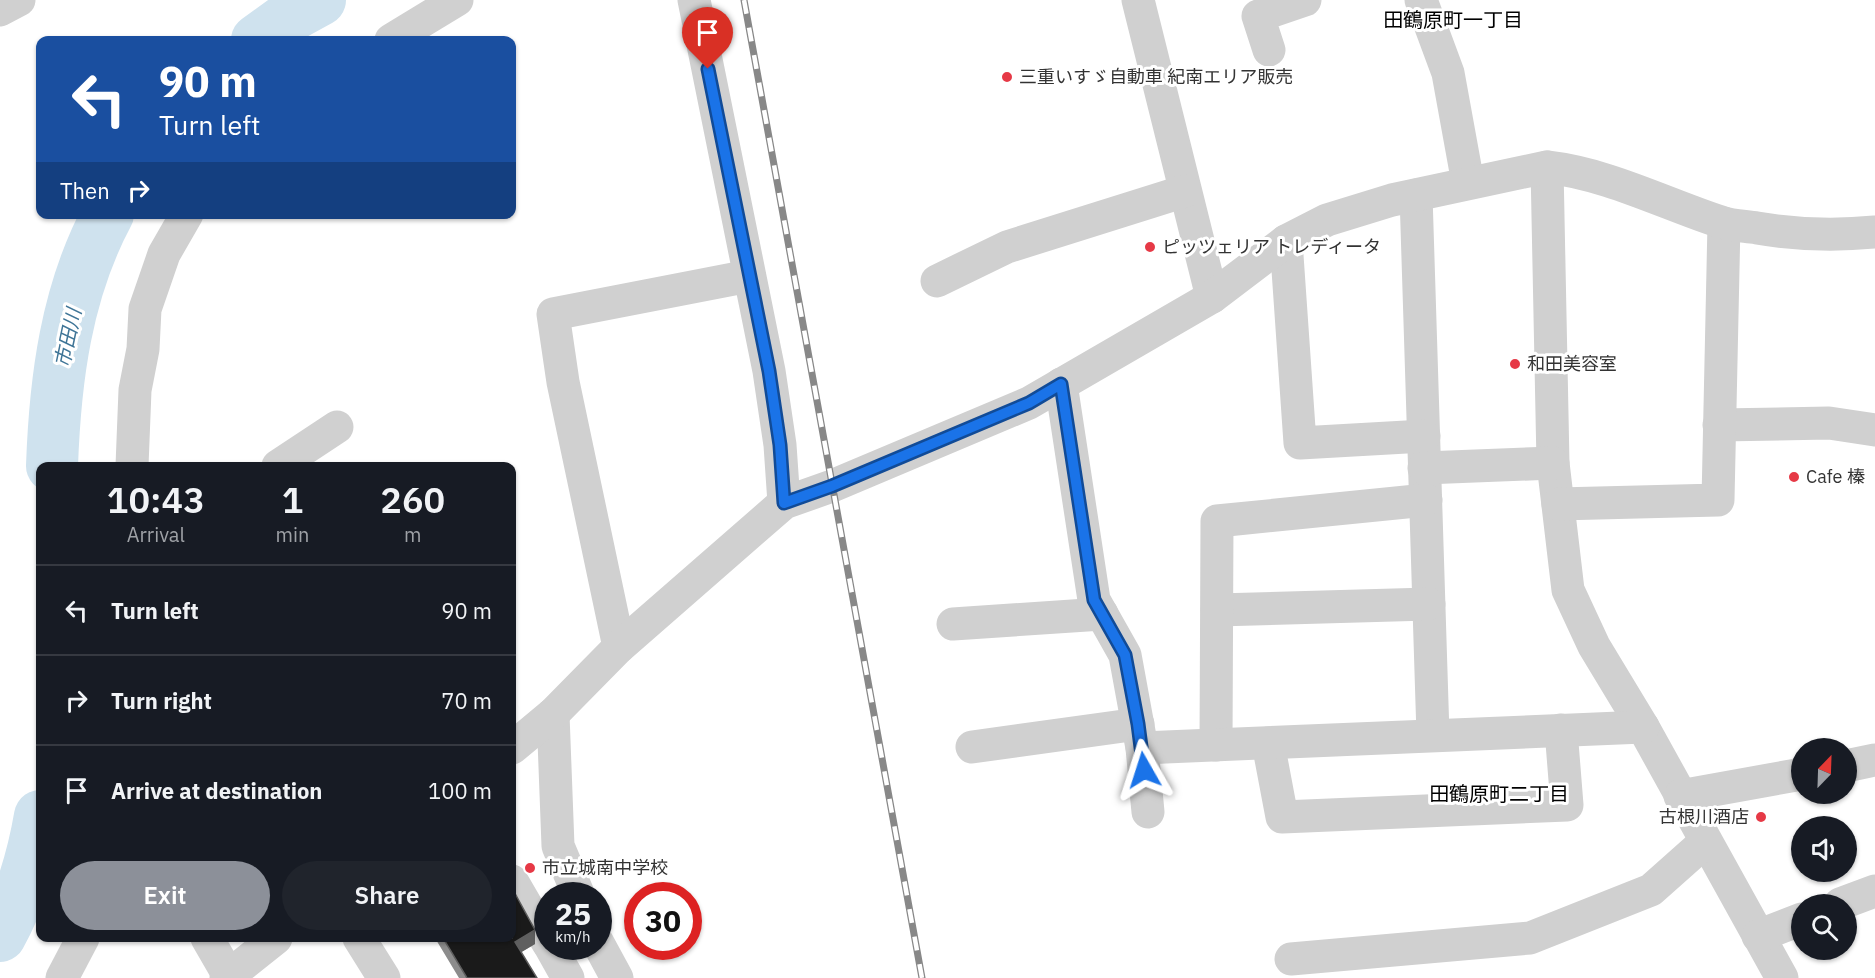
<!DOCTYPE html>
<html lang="en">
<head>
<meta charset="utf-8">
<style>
	:root { --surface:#171b24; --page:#20242c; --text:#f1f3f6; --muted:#9ea1a6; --line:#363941; --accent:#8c9099 }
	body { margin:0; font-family:"IBM Plex Sans","Noto Sans JP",sans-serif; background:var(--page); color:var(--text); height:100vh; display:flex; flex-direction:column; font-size:22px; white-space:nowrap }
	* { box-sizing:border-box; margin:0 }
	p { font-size:20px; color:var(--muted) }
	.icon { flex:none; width:33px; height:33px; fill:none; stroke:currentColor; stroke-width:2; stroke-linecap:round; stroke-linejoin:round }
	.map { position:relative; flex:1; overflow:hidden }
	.details { position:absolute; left:36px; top:462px; width:480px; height:480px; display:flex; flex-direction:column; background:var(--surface); border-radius:12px; box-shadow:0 2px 4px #0004 }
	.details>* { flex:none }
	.hud { position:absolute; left:36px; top:36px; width:480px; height:183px; border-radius:12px; box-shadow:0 2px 4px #0004; background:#1a4fa0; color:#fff; overflow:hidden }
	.needle { width:39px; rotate:23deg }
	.buttons { position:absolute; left:1791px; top:738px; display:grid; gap:12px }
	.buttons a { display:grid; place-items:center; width:66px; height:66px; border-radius:50%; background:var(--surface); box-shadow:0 2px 4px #0004; font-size:30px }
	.speed { position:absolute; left:534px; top:882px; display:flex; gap:12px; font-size:30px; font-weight:700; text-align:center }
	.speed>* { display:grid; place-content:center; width:78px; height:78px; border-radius:50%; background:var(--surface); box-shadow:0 2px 4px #0004; line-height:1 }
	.speed small { font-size:15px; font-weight:400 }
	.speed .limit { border:9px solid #d22; background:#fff; color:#111 }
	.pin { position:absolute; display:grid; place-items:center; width:51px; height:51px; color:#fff; margin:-62px -26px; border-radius:50% 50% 50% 0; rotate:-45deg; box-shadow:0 0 6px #0007 }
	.pin .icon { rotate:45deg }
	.me { position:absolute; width:66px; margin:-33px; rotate:354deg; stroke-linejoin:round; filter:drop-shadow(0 0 4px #0008) }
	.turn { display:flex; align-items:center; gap:21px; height:126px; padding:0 24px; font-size:27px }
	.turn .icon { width:78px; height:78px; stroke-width:2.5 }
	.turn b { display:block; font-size:42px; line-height:51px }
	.then { display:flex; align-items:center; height:57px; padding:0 24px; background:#0003; gap:12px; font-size:22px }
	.eta { display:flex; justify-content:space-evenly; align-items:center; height:102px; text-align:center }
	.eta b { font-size:36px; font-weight:600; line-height:42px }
	.button { display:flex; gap:12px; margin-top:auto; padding:12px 24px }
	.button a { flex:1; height:69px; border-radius:36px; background:var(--accent); color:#fff; font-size:24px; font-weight:600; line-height:69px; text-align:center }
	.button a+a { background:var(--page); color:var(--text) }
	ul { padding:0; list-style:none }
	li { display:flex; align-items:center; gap:18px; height:90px; padding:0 24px; border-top:2px solid var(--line) }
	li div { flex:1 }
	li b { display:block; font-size:22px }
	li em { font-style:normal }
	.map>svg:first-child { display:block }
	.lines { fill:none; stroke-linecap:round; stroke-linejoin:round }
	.river { stroke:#cfe2ee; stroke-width:52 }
	.minor { stroke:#d0d0d0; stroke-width:33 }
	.rail-casing { stroke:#888; stroke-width:7 }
	.rail { stroke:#fff; stroke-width:4.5; stroke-dasharray:14; stroke-linecap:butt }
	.wall { fill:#8c8c8c }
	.shaded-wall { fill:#5f5f5f }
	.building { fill:#1a1a1a; stroke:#5f5f5f; stroke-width:1.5 }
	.route-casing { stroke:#114b97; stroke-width:15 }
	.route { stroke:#1a73e8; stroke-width:10 }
	.poi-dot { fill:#e63946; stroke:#fff; stroke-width:2 }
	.labels { text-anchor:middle; stroke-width:6; stroke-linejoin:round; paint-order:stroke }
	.poi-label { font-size:18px; fill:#333; stroke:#fff; text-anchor:start }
	.neighbourhood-label { font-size:20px; fill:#000; stroke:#fff }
	.water-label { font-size:20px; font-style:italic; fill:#3f7597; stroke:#fff }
</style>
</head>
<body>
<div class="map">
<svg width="1875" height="978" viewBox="0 0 1875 978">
	<rect width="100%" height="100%" fill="#fff"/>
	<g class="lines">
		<g class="river">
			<path d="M257,40L289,17L320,0"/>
			<path d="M52,466C55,380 66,292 108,214"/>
			<path d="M0,936C20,900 33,857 40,816"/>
		</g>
		<g class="minor">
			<path d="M694,0L769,371L780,445L784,503"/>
			<path d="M1138,0L1212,297"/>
			<path d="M1421,0L1448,73L1468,183"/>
			<path d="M0,10L19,0"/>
			<path d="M391,40L457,0"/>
			<path d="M1269,50L1258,16L1305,0"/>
			<path d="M1547,167L1553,463L1568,590L1594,646L1643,727L1782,978"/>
			<path d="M1416,195L1433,735"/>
			<path d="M1286,241L1300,443L1424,436"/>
			<path d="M937,281L1007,247L1185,191"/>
			<path d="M1061,384L1094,600L1125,655L1142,748L1148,812"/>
			<path d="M1719,425L1829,423L1875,430"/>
			<path d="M132,466L135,390L143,349L145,309L164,254L187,214"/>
			<path d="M278,466L337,427"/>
			<path d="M1424,468L1553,463"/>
			<path d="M1558,504L1718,500L1724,223"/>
			<path d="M1217,610L1429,604"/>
			<path d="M953,624L1102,614"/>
			<path d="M619,647L563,382L553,314L749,276"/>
			<path d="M553,714L558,846L579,896"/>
			<path d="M1268,743L1282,817L1567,805L1561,730"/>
			<path d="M1216,745L1217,521L1426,500"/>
			<path d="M972,747L1138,724"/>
			<path d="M512,748L553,714L619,647L784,503L832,486L1029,403L1212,297L1286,241L1327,220L1392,200L1547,167C1608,174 1663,203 1721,222C1732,226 1745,226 1757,228C1798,235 1834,236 1875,232"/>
			<path d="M1142,748L1643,727"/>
			<path d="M1846,766L1875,760"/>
			<path d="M1680,796L1802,774"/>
			<path d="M512,881L548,943"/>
			<path d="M1840,904L1875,891"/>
			<path d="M1758,936L1802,919"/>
			<path d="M207,938L229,976"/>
			<path d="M359,938L384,978"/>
			<path d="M598,943L617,978"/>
			<path d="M550,946L568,978"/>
			<path d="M1291,959L1530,938L1651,890L1705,842"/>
			<path d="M62,978L83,938"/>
			<path d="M226,978L276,938"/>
		</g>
		<g class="rail-casing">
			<path id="rail" d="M744,0L922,978"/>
		</g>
		<use href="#rail" class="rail"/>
	</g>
	<path class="wall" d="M435,938H512L535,944L521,952L537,978H459Z"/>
	<path class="shaded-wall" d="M535,930V944L515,956V942Z"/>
	<path class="building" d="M512,888L535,930L515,942L537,978H467L443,938H512Z"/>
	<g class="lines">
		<g class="route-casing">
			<path id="route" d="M708,69L769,371L780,445L784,503L832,486L1029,403L1061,384L1094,600L1125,655L1138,724L1144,770"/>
		</g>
		<use href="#route" class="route"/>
	</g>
	<g class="poi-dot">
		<circle cx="1007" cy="77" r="6"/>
		<circle cx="1150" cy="247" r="6"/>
		<circle cx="1515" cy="364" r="6"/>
		<circle cx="1794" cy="477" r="6"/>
		<circle cx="1761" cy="817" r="6"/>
		<circle cx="530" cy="868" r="6"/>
	</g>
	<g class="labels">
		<g class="poi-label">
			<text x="1019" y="83">三重いすゞ自動車 紀南エリア販売</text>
			<text x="1162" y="253">ピッツェリア トレディータ</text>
			<text x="1527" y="370">和田美容室</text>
			<text x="1806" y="483">Cafe 榛</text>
			<text x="1749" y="823" text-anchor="end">古根川酒店</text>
			<text x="542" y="874">市立城南中学校</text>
		</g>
		<g class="neighbourhood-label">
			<text x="1453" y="27">田鶴原町一丁目</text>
			<text x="1499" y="801">田鶴原町二丁目</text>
		</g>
		<g class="water-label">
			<text transform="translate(68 338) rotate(-78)" y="7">市田川</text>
		</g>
	</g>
</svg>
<div class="buttons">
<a><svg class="needle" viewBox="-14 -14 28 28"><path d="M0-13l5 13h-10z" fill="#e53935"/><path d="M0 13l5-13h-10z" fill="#9ea1a6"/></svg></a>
<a><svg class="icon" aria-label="sound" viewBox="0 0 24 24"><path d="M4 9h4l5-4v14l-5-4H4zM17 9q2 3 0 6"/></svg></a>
<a><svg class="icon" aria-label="search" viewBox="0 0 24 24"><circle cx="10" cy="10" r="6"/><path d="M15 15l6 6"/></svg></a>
</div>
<div class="speed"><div>25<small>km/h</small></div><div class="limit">30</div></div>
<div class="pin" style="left:708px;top:69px;background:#d93025"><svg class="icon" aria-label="arrive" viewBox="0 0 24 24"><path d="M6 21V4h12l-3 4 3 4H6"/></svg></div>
<svg class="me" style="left:1144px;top:770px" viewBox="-20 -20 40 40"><path d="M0-17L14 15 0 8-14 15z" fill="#1a73e8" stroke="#fff" stroke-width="4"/></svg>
<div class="hud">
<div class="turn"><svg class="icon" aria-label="left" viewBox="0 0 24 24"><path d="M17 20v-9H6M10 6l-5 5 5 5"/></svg><div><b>90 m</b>Turn left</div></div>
<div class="then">Then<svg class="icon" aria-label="right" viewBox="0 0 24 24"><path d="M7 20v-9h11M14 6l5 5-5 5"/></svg></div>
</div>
<section class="details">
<div class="eta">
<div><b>10:43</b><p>Arrival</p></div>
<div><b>1</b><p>min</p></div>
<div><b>260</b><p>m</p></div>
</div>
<ul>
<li><svg class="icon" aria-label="left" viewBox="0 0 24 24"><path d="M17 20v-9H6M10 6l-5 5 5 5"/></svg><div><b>Turn left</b></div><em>90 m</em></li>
<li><svg class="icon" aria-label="right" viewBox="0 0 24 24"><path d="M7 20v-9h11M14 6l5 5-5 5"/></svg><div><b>Turn right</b></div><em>70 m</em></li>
<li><svg class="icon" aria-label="arrive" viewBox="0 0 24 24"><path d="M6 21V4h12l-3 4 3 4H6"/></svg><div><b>Arrive at destination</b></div><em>100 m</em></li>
</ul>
<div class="button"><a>Exit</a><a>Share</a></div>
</section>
</div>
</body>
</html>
